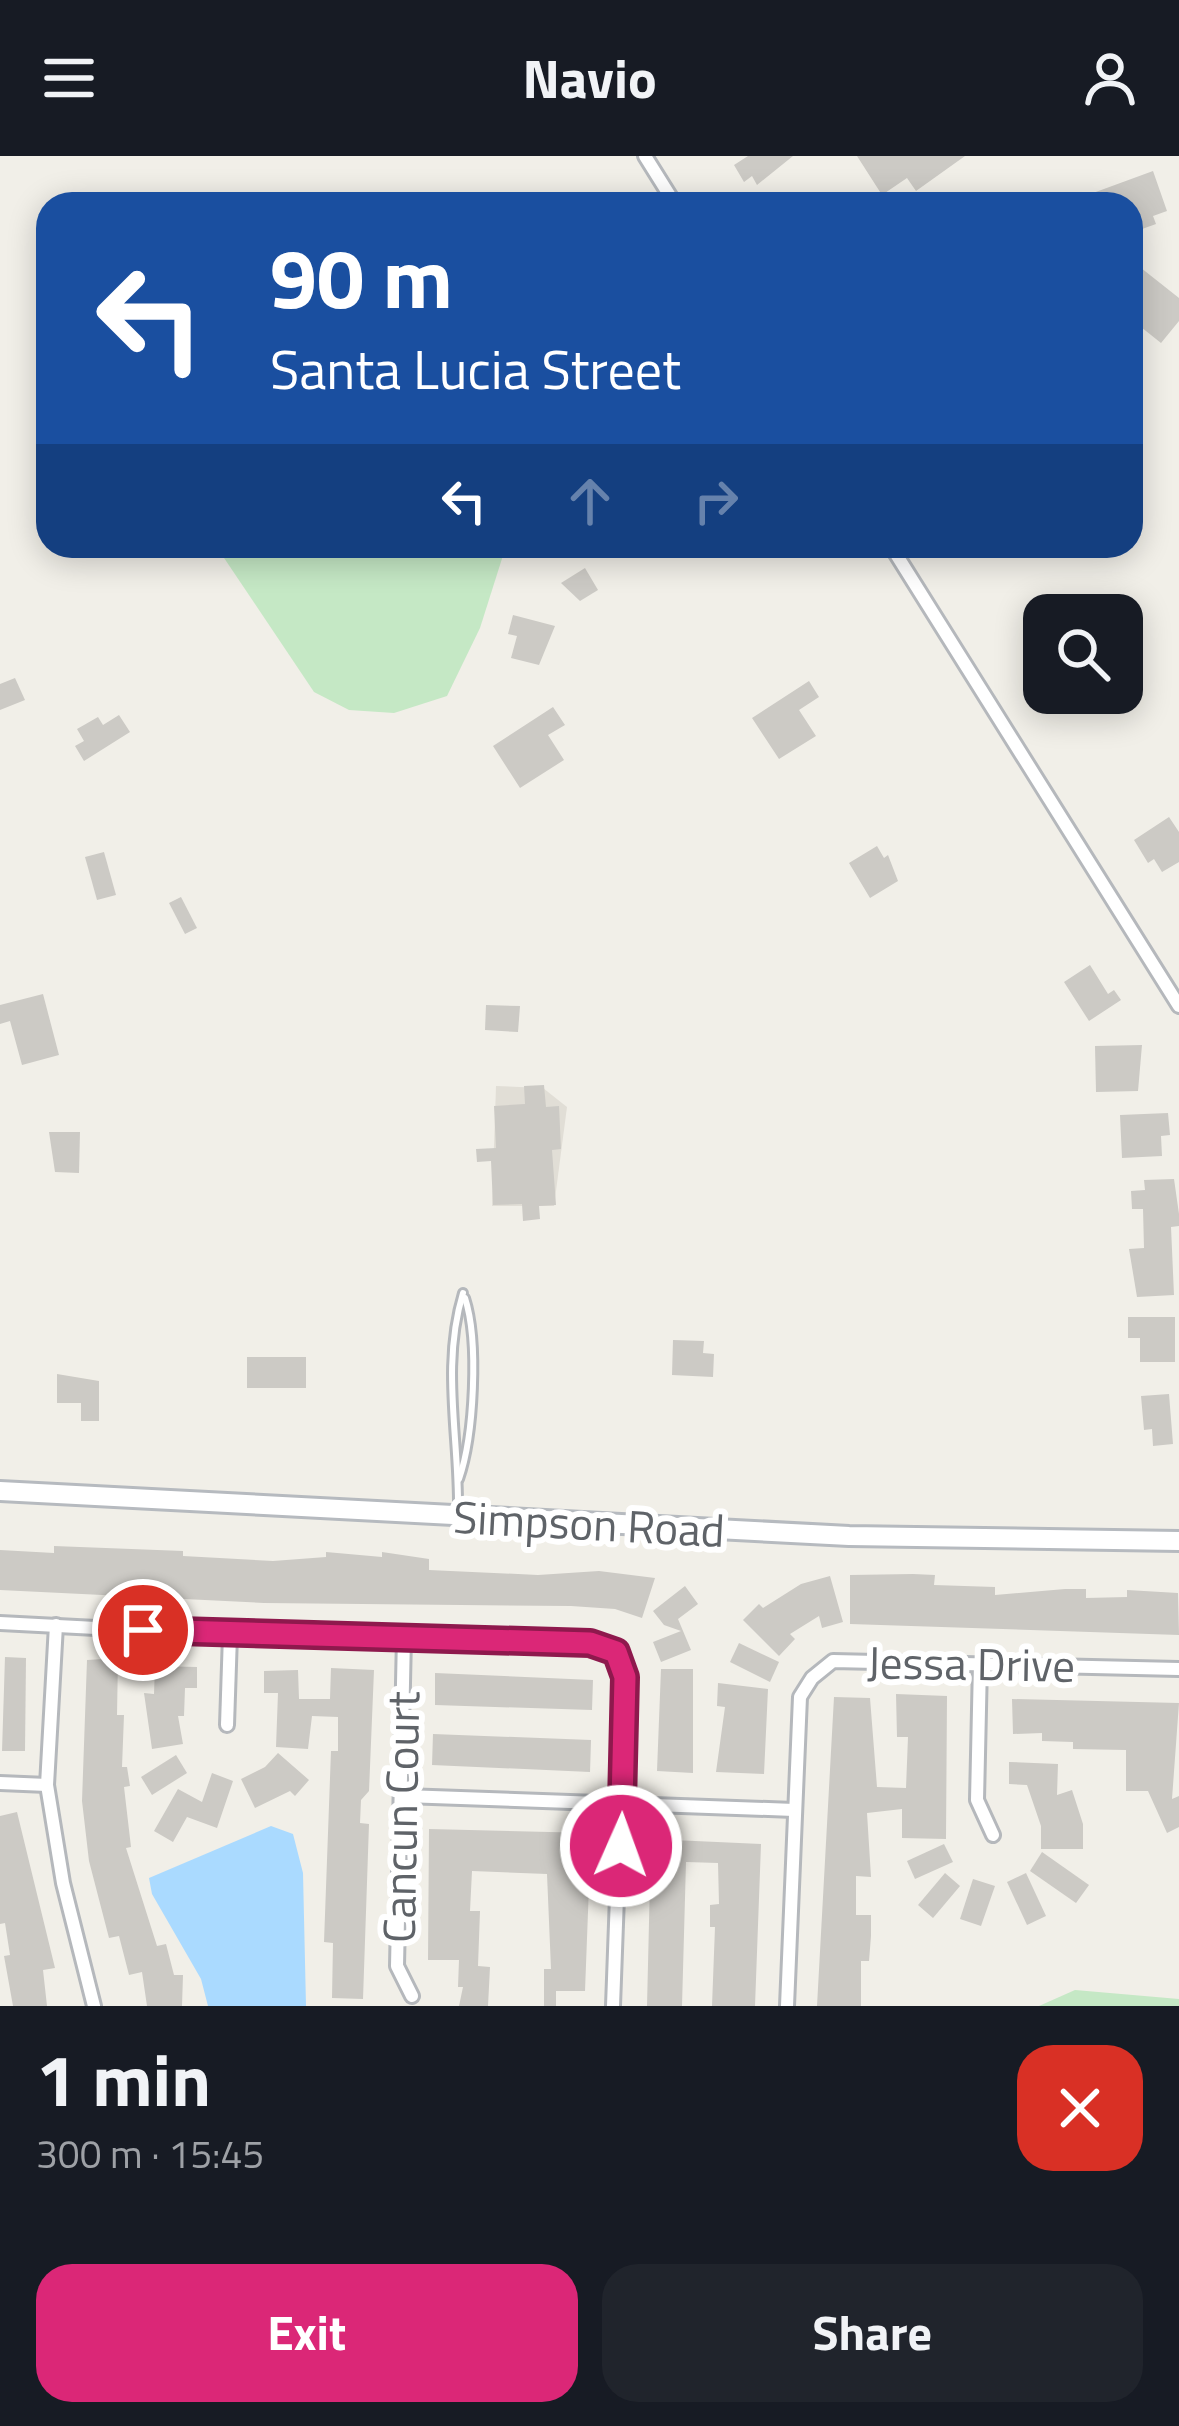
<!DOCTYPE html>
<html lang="en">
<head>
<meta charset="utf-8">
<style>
	:root { --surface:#171b24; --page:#20242c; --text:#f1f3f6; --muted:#9ea1a6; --accent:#db2777 }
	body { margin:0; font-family:"Titillium Web",sans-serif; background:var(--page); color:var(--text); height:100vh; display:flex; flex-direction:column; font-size:45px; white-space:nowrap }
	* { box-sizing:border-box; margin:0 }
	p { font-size:39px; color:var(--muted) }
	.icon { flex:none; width:66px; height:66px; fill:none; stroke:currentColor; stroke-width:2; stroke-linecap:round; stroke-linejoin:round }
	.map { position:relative; height:1850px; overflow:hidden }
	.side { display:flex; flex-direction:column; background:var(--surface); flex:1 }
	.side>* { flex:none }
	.hud { position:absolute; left:36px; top:36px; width:1107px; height:366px; border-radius:36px; box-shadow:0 6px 30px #0003; background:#1a4fa0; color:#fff; overflow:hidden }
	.controls { position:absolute; left:1023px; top:438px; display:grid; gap:24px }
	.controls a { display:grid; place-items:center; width:120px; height:120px; border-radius:24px; background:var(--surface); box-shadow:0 6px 30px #0003; font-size:60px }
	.pin { position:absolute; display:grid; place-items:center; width:102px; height:102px; color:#fff; margin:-51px; border:6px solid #fff; border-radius:50%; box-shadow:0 3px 12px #0007 }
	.me { position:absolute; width:132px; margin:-66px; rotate:2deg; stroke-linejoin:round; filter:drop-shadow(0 0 9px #0008) }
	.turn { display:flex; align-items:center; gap:42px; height:252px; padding:0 36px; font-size:54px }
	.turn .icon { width:156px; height:156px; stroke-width:2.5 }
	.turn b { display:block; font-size:84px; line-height:102px }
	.lanes { display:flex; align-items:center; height:114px; padding:0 36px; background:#0003; justify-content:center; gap:60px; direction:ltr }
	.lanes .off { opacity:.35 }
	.round { display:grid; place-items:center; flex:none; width:126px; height:126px; border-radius:36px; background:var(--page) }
	.overview { display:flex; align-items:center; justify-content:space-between; height:204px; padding:0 36px }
	h1 { font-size:72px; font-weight:700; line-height:90px }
	.cta { display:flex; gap:24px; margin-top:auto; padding:24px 36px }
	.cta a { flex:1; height:138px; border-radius:36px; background:var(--accent); color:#fff; font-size:48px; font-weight:700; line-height:138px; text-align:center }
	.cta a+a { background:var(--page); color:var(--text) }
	header { display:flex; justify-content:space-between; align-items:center; height:156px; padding:0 36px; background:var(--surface); font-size:54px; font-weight:700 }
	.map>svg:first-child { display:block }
	.education { fill:#e1ded6 }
	.green { fill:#c5e8c5 }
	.water { fill:#aadaff }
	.building { fill:#cccac5 }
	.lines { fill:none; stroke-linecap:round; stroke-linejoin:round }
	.service-casing { stroke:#b5b8bc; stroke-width:12 }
	.minor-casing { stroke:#b5b8bc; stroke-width:18 }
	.secondary-casing { stroke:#b6babf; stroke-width:24 }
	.service { stroke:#fff; stroke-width:6 }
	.minor { stroke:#fff; stroke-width:12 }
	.secondary { stroke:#fff; stroke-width:18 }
	.route-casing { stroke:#8e194d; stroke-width:30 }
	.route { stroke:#db2777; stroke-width:21 }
	.labels { text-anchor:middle; stroke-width:12; stroke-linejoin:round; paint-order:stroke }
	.street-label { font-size:45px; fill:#5f6368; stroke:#fff }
</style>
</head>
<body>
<header><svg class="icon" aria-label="menu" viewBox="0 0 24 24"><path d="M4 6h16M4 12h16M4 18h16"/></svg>Navio<svg class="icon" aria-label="person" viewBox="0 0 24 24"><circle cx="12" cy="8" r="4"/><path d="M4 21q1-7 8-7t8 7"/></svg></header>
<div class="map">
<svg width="1179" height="1850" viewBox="0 0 1179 1850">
	<rect width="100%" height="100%" fill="#f1efe8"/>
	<path class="education" d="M496,930L543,932L567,951L554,1050H492Z"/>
	<g class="green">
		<path d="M216,390H506L480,472L447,540L394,557L349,554L314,536Z"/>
		<path d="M1075,1834L1179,1843V1850H1039Z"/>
	</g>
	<path class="water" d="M271,1670L293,1678L303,1717L306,1850H208L201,1823L152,1738L149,1722Z"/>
	<g class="building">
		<path d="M748,0H793L757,29L752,20L744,26L734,9Z"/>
		<path d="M857,0H965L916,35L907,22L882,39Z"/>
		<path d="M1153,15L1167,55L1153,60L1156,68L1131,77V48H1097L1093,37Z"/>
		<path d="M1136,108L1179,142V165L1161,187L1131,163V151L1142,138L1131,129Z"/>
		<path d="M585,412L598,434L580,445L561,427Z"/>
		<path d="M513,459L555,470L539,509L511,502L517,480L508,478Z"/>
		<path d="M15,522L25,544L0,554V528Z"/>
		<path d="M809,525L819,541L799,554L816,580L779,603L752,562Z"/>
		<path d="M553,551L565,569L548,579L564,604L520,632L493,590Z"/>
		<path d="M119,559L130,576L84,605L75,590L84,585L77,573L98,561L103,569Z"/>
		<path d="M1169,661L1179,676V706L1162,716L1154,703L1148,707L1134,684Z"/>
		<path d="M877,690L884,702L888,699L898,725L870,742L849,707Z"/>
		<path d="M104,696L116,739L97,744L85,701Z"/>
		<path d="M181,741L197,772L185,778L169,747Z"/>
		<path d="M1090,809L1108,838L1114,834L1121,844L1089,865L1064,826Z"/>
		<path d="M43,838L59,899L22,909L10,865L0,868V849Z"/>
		<path d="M486,849L520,850L518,876L485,874Z"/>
		<path d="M1142,889L1138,935L1096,936L1095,890Z"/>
		<path d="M544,929L546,951L559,950L561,993L552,994L556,1049L539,1050L540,1063L523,1065L522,1048L493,1049L491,1005L477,1006L476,993L496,992L494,950L525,948L524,930Z"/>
		<path d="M1168,957L1170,979L1161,980L1162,1000L1122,1002L1120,959Z"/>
		<path d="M49,976H80L79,1017L55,1016Z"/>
		<path d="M1174,1023L1179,1058V1070L1171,1071L1174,1139L1137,1141L1129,1093L1144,1092L1143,1053H1132L1131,1035L1145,1034L1144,1024Z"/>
		<path d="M1128,1161H1175V1206H1140V1182H1128Z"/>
		<path d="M673,1184L704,1185L703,1197L714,1198L713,1221L672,1219Z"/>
		<rect x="247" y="1201" width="59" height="31"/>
		<path d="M57,1218L99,1225V1265H81V1247H57Z"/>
		<path d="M1169,1238L1173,1288L1153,1290L1152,1273L1144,1274L1141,1240Z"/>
		<path d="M54,1390L183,1395V1400L273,1405L326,1401V1396L382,1401V1396L429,1403V1414L538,1419L599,1415L655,1422L642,1462L615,1453L571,1450L264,1447L0,1434V1394L54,1397Z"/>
		<path d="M913,1418L935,1419L934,1429L995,1431V1439L1065,1433H1086V1442L1127,1441V1434L1178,1437L1179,1479L850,1468V1419Z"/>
		<path d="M830,1420L843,1466L822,1472L819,1460L790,1478L795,1483L779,1500L743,1464L759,1448L763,1452L801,1428Z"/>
		<path d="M685,1430L698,1448L678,1463L691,1494L661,1506L653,1486L681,1475L664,1469L653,1455Z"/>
		<path d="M739,1487L779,1506L770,1526L730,1506Z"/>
		<path d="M5,1501L26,1502L25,1595H2Z"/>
		<path d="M118,1502L117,1559H124L122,1611H127L130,1630L124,1631L131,1691L126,1692L157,1790L166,1788L174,1819H183L182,1850H147L142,1816L129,1819L119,1780L109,1782L89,1705L82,1645L87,1504Z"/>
		<path d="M155,1510L197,1511V1532H185L184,1560H178L183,1588L152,1593L144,1537L154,1538Z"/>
		<path d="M331,1512L374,1514L369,1635L361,1644L360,1667L369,1668L363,1843L332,1842L333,1787L324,1786L331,1595H338V1561L312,1560L308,1593L276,1591L278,1537H264V1515L298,1514L299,1543H330Z"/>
		<path d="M661,1513H693V1617L657,1615Z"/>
		<path d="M435,1517L593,1524L592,1554L435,1549Z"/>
		<path d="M718,1527L768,1533L764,1618L716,1616L725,1551L717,1550Z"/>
		<path d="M896,1538L947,1540L946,1683L902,1682V1653L867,1657L871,1721L856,1720V1759H871V1780L869,1805H861V1850H817L834,1541L870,1542L877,1631L906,1632L908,1581H897Z"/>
		<path d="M1012,1543L1179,1547L1172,1643L1179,1640V1671L1167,1677L1148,1635H1126V1594L1073,1593V1586L1042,1585V1577L1013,1578Z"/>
		<path d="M433,1578L591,1584L590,1616L432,1609Z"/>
		<path d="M278,1597L309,1624L295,1640L290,1635L255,1652L241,1623L265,1611Z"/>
		<path d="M176,1599L187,1617L152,1639L141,1621Z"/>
		<path d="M1009,1606L1058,1608L1057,1639L1072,1634L1083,1668V1693H1041V1670L1027,1629L1009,1628Z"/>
		<path d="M212,1617L233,1625L217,1672L187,1661L173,1686L154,1675L178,1633L202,1646Z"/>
		<path d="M17,1656L55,1812L43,1814L47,1850H13L4,1800L10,1799L5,1767L0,1768V1660Z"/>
		<path d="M429,1673L591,1677L585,1835H556V1850H544V1813H551L547,1718L472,1715L470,1755H480L478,1810L490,1811L488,1850H459L463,1831H458L459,1804H428Z"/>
		<path d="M651,1683L761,1688L755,1850H712L715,1771H710V1749L719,1748L718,1707L686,1706L682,1850H647Z"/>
		<path d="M944,1688L953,1706L915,1723L907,1705Z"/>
		<path d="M1042,1696L1089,1729L1076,1747L1030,1715Z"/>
		<path d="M945,1717L960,1730L933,1762L918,1749Z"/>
		<path d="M1026,1717L1046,1760L1027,1769L1007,1726Z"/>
		<path d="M973,1723L995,1730L981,1770L960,1763Z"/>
	</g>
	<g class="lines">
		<g class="service-casing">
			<g id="service">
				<path d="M459,1323C474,1280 479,1185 465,1142"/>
				<path d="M458,1353C459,1280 441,1210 463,1137"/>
			</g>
		</g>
		<g class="minor-casing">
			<g id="minor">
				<path d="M645,0L675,48"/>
				<path d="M891,390L1179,850"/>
				<path d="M0,1467L230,1479L590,1487L616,1496L625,1521L613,1850"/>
				<path d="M56,1469L47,1629L63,1727L94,1850"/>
				<path d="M404,1480L397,1810L412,1840"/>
				<path d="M980,1508L977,1644L993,1679"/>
				<path d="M227,1569L230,1479"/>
				<path d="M0,1627L47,1629"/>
				<path d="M404,1640L794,1654"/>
				<path d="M787,1850L800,1541L812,1522L833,1505L1179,1513"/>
			</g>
		</g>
		<g class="secondary-casing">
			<path id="secondary" d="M0,1335L849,1380L1179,1385"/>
		</g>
		<use href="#service" class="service"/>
		<use href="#minor" class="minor"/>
		<use href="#secondary" class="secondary"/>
	</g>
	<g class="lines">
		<g class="route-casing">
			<path id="route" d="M143,1474L590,1487L616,1496L625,1521L621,1690"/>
		</g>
		<use href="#route" class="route"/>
	</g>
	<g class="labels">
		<g class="street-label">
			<text transform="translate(589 1368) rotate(3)" y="16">Simpson Road</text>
			<text transform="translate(971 1508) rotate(1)" y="16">Jessa Drive</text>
			<text transform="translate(401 1661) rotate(-89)" y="16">Cancun Court</text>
		</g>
	</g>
</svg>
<div class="controls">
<a><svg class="icon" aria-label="search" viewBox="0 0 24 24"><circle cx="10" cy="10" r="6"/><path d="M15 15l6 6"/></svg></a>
</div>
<div class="pin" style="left:143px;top:1474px;background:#d93025"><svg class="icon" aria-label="arrive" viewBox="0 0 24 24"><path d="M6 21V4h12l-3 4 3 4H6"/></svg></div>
<svg class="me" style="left:621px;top:1690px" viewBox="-20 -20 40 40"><circle r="17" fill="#db2777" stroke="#fff" stroke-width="3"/><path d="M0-11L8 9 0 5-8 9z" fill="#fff"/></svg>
<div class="hud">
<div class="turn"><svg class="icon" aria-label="left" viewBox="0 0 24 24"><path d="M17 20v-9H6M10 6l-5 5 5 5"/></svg><div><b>90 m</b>Santa Lucia Street</div></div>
<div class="lanes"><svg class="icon" aria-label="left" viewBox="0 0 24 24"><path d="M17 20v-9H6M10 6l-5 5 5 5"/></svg><svg class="icon off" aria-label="ahead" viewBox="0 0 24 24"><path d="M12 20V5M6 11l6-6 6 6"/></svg><svg class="icon off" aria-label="right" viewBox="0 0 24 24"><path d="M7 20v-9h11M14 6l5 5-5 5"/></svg></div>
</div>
</div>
<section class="side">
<div class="overview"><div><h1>1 min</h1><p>300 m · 15:45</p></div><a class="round" style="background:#d93025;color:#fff"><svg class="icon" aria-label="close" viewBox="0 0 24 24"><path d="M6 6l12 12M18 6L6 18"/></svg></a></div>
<div class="cta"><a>Exit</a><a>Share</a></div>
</section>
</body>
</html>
